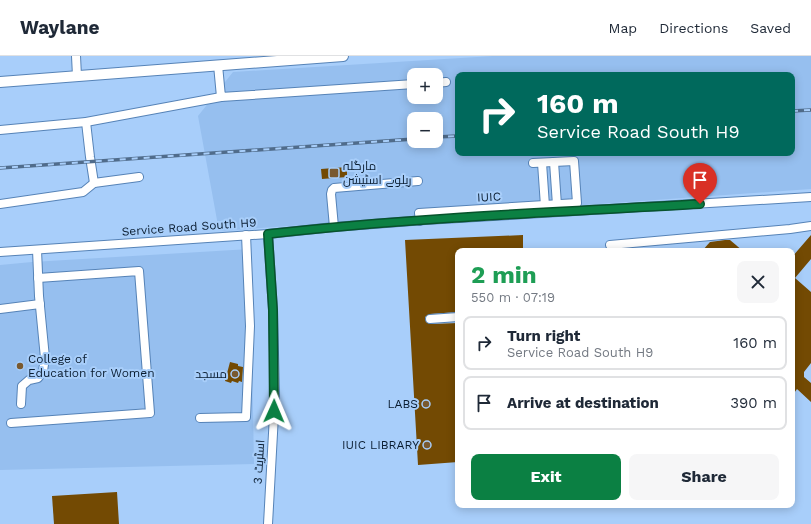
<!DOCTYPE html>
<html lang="en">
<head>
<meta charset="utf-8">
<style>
	:root { --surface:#fff; --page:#f6f6f7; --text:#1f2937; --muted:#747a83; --line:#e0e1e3; --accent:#0b8043 }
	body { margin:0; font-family:"Work Sans",Cairo,sans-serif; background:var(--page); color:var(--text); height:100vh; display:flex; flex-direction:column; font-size:15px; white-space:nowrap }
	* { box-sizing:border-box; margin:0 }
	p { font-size:13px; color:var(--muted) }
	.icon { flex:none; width:22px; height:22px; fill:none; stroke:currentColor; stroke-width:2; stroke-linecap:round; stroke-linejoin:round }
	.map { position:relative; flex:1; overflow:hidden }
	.sheet { position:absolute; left:455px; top:192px; width:340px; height:260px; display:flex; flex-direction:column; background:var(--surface); border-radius:8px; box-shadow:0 2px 10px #0003 }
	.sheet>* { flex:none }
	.top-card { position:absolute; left:455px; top:16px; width:340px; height:84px; border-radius:8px; box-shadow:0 2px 10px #0003; background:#00695c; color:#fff; overflow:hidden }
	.buttons { position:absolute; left:407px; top:12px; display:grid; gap:8px }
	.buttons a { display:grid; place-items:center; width:36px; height:36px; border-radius:8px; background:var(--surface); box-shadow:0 2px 10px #0003; font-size:20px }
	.pin { position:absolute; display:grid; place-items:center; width:34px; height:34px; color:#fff; margin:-41px -17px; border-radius:50% 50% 50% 0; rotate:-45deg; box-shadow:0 0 4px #0007 }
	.pin .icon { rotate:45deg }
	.me { position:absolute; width:44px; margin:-22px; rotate:1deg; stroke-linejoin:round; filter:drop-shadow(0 0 3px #0008) }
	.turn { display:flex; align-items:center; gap:14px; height:84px; padding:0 16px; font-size:18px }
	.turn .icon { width:52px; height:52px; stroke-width:2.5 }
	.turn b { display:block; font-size:28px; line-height:34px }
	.round { display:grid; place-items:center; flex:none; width:42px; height:42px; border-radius:8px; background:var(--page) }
	.head { display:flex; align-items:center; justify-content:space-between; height:68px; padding:0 16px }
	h1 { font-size:24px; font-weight:700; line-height:30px; color:#1e9e55 }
	.primary-button { display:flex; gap:8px; margin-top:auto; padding:8px 16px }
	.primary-button a { flex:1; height:46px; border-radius:8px; background:var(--accent); color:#fff; font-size:16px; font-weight:700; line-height:46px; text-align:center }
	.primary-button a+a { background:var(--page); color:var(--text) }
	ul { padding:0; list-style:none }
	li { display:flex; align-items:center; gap:12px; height:54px; margin:0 8px 6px; padding:0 8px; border:2px solid var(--line); border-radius:8px }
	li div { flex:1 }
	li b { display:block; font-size:15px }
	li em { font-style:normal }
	header { display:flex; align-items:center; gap:24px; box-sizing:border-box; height:56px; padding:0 20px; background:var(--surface); border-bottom:1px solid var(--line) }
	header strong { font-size:19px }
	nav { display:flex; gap:22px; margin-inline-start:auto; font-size:14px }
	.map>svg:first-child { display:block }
	.built { fill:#96bfef; fill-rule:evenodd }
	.building { fill:#734a03 }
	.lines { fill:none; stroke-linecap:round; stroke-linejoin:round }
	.minor-casing { stroke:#5683b7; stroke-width:10 }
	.major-casing { stroke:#5683b7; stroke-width:12 }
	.minor { stroke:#fff; stroke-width:8 }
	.major { stroke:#fff; stroke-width:10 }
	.rail-casing { stroke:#506c8b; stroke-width:3.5 }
	.rail { stroke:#a8cefa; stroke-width:2; stroke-dasharray:6; stroke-linecap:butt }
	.route-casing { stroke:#07532c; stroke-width:10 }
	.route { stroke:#0b8043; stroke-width:7 }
	.poi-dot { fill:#79592f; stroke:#a8cefa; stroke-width:1.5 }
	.labels { text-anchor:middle; stroke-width:4; stroke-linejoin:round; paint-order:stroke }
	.poi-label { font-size:12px; fill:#091c30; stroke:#a8cefa; text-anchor:end }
	.street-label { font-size:12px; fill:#091c30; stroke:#a8cefa }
</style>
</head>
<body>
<header>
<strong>Waylane</strong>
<nav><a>Map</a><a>Directions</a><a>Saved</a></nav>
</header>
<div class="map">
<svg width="811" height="468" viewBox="0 0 811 468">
	<rect width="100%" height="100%" fill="#a8cefa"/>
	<g class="built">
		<path d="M493,0H811V133L219,175L198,60L233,16ZM414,19H436V41H414ZM458,19H792V97H458ZM414,63H436V85H414Z"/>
		<path d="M250,193L254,408L0,414V209L32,206Z"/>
	</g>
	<g class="building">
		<path d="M347,111V121L322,123L321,113Z"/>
		<path d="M523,179V195H458V256L430,258L425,261L426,266L430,268L458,267V406L418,409L405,184Z"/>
		<path d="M811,179V203L795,222L811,236V307L804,316V321L811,327V346L797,333L792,340V201Z"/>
		<path d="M725,184H730L743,195H702L710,186Z"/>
		<path d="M230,306L238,308V310L243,311L242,326L239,325L238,327L232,325L231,327L225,325Z"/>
		<path d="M117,436L119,468H54L52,440Z"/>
	</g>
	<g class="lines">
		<g class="minor-casing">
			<g id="minor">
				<path d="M76,0L77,20"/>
				<path d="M218,9L221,41L414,28"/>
				<path d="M436,27L446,26"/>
				<path d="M86,66L90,101L94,127"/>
				<path d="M0,74L86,66L221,41"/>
				<path d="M554,106L557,149"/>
				<path d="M542,107L545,150"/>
				<path d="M0,148L83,136L94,127L139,121"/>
				<path d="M420,165L419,157L577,147L574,105L533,107"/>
				<path d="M334,171L331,138L332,134L334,132L418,125"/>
				<path d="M268,178L273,254L275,341L268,468"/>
				<path d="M610,189L790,173L811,170"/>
				<path d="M0,196L268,178L334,171L425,164L811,141"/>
				<path d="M0,253L40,248"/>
				<path d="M430,263L458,261"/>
				<path d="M21,348L22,330L29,324L38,322L43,315L45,302L39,240L37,194"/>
				<path d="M200,362L246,361L250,270L246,179"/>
				<path d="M11,367L150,357L139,215L38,222"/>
			</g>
		</g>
		<g class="major-casing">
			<path id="major" d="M0,26L343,0"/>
		</g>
		<use href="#minor" class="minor"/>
		<use href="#major" class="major"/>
		<g class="rail-casing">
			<g id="rail">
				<path d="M792,55L811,54"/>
				<path d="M436,81L458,80"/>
				<path d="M0,112L414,83"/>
			</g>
		</g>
		<use href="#rail" class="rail"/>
	</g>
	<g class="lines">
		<g class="route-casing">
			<path id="route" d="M274,355L273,254L268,178C411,162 556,156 700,148"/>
		</g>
		<use href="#route" class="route"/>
	</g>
	<g class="poi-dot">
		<rect x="329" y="112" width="10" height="10" rx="2"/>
		<circle cx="20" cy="310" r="4"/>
		<circle cx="235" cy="318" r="4"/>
		<circle cx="426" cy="348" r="4"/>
		<circle cx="427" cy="389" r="4"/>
	</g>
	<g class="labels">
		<g class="poi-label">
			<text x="343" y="114" text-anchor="start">مارگلہ<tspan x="343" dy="14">ریلوے اسٹیشن</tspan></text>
			<text x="28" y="307" text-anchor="start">College of<tspan x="28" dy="14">Education for Women</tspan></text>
			<text x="227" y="322">مسجد</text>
			<text x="418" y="352">LABS</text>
			<text x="419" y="393">IUIC LIBRARY</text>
		</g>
		<g class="street-label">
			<text transform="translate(489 141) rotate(-3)" y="4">IUIC</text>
			<text transform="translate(189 171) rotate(-4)" y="4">Service Road South H9</text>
			<text transform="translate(259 406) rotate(-86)" y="4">اسٹریٹ 3</text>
		</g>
	</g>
</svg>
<div class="buttons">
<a>+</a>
<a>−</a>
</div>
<div class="pin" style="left:700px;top:148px;background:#d93025"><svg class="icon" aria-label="arrive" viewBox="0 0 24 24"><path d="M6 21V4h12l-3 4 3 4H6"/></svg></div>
<svg class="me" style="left:274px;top:355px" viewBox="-20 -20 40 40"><path d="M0-17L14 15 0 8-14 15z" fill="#0b8043" stroke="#fff" stroke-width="4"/></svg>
<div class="top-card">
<div class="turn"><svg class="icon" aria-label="right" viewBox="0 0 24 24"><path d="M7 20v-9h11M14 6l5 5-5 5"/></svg><div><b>160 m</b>Service Road South H9</div></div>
</div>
<section class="sheet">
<div class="head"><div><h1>2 min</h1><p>550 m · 07:19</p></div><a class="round"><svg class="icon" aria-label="close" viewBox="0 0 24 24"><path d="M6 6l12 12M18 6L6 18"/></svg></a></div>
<ul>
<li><svg class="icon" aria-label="right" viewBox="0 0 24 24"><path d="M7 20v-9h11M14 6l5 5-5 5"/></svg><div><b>Turn right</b><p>Service Road South H9</p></div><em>160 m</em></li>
<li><svg class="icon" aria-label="arrive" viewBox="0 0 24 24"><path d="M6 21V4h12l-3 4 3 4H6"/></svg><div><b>Arrive at destination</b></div><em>390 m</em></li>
</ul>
<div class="primary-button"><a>Exit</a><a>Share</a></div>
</section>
</div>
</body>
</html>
